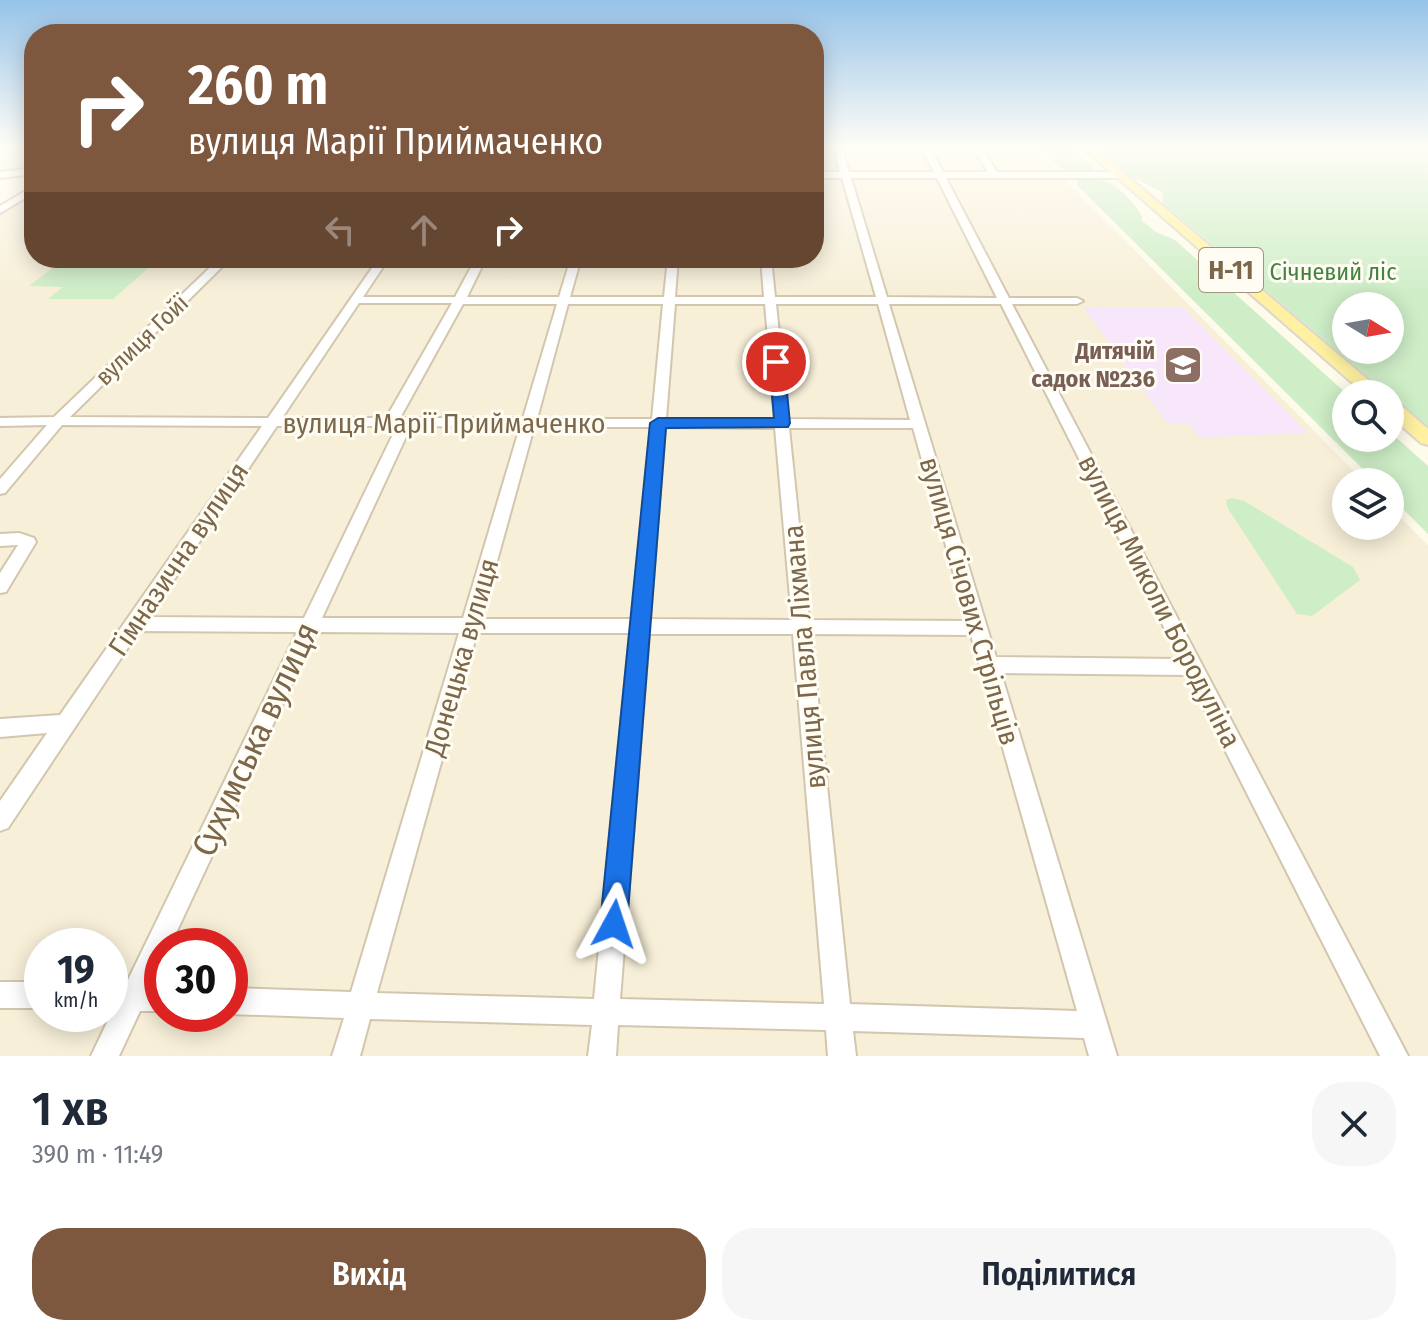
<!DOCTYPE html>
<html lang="uk">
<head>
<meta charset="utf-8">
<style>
	:root { --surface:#fff; --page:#f6f6f7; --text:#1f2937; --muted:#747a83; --accent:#7d583e }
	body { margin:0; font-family:"Fira Sans Condensed",sans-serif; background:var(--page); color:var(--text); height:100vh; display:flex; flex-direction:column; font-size:30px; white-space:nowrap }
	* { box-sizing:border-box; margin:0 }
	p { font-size:26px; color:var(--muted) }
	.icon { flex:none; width:44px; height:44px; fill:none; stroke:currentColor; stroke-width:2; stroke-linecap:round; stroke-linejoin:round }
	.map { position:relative; height:1056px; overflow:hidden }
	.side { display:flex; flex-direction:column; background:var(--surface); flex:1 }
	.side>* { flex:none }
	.hud { position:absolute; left:24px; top:24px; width:800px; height:244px; border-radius:32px; box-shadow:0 4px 20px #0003; background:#7d583e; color:#fff; overflow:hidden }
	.needle { width:52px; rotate:101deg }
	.buttons { position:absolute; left:1332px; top:292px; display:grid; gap:16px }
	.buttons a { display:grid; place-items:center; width:72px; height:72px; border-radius:50%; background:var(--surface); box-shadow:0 4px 20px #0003; font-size:40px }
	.speed { position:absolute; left:24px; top:928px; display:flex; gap:16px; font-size:40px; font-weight:700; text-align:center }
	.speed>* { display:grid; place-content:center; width:104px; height:104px; border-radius:50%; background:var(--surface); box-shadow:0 4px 20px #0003; line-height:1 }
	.speed small { font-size:20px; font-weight:400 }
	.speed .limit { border:12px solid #d22; background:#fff; color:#111 }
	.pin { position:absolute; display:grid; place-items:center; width:68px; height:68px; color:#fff; margin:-34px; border:4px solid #fff; border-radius:50%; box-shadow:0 2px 8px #0007 }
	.me { position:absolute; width:88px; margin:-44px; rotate:5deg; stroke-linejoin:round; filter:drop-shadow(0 0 6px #0008) }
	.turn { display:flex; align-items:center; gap:28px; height:168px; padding:0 32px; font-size:36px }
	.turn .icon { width:104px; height:104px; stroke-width:2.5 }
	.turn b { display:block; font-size:56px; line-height:68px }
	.lanes { display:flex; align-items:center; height:76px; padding:0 32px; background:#0003; justify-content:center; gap:40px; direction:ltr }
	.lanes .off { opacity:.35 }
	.round { display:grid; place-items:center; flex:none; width:84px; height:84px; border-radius:32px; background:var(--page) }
	.headline { display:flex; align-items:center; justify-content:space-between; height:136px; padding:0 32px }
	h1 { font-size:48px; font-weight:600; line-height:60px }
	.primary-button { display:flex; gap:16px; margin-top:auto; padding:16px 32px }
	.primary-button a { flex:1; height:92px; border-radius:32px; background:var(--accent); color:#fff; font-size:32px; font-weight:600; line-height:92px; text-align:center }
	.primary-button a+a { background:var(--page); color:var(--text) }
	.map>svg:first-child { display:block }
	.residential { fill:#f7efd8; fill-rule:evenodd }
	.education { fill:#f8e7fb }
	.green { fill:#ceeec7; fill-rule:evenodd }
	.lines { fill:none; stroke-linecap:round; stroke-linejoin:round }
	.minor-casing { stroke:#d3c6ae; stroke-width:4 }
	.major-casing { stroke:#ddd7d0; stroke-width:4 }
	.minor { fill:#fff; fill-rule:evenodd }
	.major { fill:#fff1a1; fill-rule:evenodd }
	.route { fill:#1a73e8; stroke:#114b97; stroke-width:2 }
	.labels { text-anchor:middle; stroke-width:6; stroke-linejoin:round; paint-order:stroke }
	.far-park-label { font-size:24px; fill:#458341; stroke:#fffdf3 }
	.far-street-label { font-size:24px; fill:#7c674a; stroke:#fffdf3 }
	.far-education-label { font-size:24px; font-weight:bold; fill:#785e54; stroke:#fffdf3; text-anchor:end }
	.shield { fill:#fffdf3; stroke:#a3947d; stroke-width:2 }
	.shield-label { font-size:26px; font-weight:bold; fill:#7c674a }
	.street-label { font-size:28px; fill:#7c674a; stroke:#fffdf3 }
	.near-street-label { font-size:34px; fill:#7c674a; stroke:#fffdf3 }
</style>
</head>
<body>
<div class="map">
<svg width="1428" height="1056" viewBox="0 0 1428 1056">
	<rect width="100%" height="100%" fill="#fefbeb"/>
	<g class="residential">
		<path d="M0,146H34V171L0,175Z"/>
		<path d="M814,146H1031L1365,482H1346V526H1390V507L1428,545V1056H0V210L34,189V258H814ZM42,946H110V1014H42ZM162,946H230V1014H162Z"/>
	</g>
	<path class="education" d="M1083,307L1184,308L1307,433L1199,438L1189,423H1167Z"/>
	<g class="green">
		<path d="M1036,146H1070L1094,169L1092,172L1063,170Z"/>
		<path d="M1097,146H1428V428L1163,203L1162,192L1130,176ZM1346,306H1390V350H1346Z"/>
		<path d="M1090,177C1112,179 1133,199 1143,218L1141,220L1156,232L1175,240L1347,394L1346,438H1390V432L1428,466V534L1390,496V482H1376L1077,185L1078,180Z"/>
		<path d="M66,258H160L113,299H48L63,287L29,286Z"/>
		<path d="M1232,498L1244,501L1353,567L1360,580L1312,616L1297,614L1227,507L1226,500Z"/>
	</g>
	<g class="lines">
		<g class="minor-casing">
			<g id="minor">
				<path d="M833,146H841L849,172H934L921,146H929L943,172H988L972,146H980L997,172H1120L1124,175L1120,178H946L1009,298H1077L1083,301L1077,304H1012L1408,1056H1380L1187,675L1001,673L1117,1056H1089L1084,1038L853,1031L856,1056H828L826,1030L618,1025L616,1056H588L592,1025L370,1019L360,1056H332L344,1018L230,1014V988L351,992L459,633L316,632L170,946H162V963L152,985H162V1011H140L119,1056H91L113,1010H110V984H126L297,632L139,631L8,828L0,831V801L47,733L0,737V719L60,715L262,426L62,425L5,493L0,494V479L47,425L0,426V418L54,417L220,258H231L70,417L268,418L379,258H389L363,297H455L476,258H486L467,297H559L571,258H581L570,297H664L668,258H678L675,297H764L761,258H771L775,297H876L842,178H814V172H840ZM851,178H937L997,298L887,297ZM359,303H452L386,418H282ZM463,304H557L523,418H400ZM568,304H663L652,419H537ZM675,304H765L775,419H666ZM776,304H878L910,420L788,419ZM889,304H1001L1180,659L996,657ZM277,426H397L304,618L149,617ZM411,426L520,427L463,618H322ZM534,427H651L632,619H481ZM665,427L775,428L792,620L650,619ZM789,428H913L967,621L809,620ZM477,633H630L594,999L377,993ZM649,634H793L824,1004L620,999ZM811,634L971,635L1077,1011L850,1004Z"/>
				<path d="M34,168V174L0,178V172Z"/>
				<path d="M34,186V193L0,213V206Z"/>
				<path d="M19,533L34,538L36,542L6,592L0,593V573L18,545L0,546V534Z"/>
				<rect x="0" y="982" width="42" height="26"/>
			</g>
		</g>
		<g class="major-casing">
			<g id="major">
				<path d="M1081,146H1092L1385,394H1365Z"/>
				<path d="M1390,400L1397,402L1428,429V445L1421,443L1390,416Z"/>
			</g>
		</g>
		<use href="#minor" class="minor"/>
		<use href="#major" class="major"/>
	</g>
	<linearGradient id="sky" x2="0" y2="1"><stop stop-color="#96c3e9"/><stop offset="0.5" stop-color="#fffdf6"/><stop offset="1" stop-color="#fffdf6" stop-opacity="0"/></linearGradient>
	<rect width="1428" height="294" fill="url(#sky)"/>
	<path class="route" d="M776,358L784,362L790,423L788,427L666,428L627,924L623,933L614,937L604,933L600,924L650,423L658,418H774L769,362Z"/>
	<defs>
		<g id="school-square" transform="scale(2)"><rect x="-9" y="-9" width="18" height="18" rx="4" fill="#8d6e63" stroke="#fffdf3"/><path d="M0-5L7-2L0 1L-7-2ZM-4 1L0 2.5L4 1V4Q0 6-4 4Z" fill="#fff"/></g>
	</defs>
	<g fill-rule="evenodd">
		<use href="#school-square" x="1183" y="365"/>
	</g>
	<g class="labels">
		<g class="far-park-label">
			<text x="1333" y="280">Січневий ліс</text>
		</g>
		<g class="far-street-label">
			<text transform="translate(142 340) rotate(-44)" y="8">вулиця Гойї</text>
		</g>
		<g class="far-education-label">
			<text x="1155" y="359">Дитячій<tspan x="1155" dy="28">садок №236</tspan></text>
		</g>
		<rect class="shield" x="1199" y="248" width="64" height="44" rx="6"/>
		<g class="shield-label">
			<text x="1231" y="279">Н-11</text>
		</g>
		<g class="street-label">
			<text x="444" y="433">вулиця Марії Приймаченко</text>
			<text transform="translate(178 559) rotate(-56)" y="10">Гімназична вулиця</text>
			<text transform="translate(970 601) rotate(74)" y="10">вулиця Січових Стрільців</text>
			<text transform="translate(1160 601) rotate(63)" y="10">вулиця Миколи Бородуліна</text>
			<text transform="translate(461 657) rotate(-74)" y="10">Донецька вулиця</text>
			<text transform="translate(804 657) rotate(-95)" y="10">вулиця Павла Ліхмана</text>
		</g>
		<g class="near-street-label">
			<text transform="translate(255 739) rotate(-65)" y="12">Сухумська вулиця</text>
		</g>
	</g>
</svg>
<div class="buttons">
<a><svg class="needle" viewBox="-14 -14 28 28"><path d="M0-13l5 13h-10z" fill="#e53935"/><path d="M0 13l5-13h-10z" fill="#747a83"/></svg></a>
<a><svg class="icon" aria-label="search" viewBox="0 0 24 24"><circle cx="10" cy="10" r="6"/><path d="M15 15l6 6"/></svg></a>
<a><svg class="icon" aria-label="layers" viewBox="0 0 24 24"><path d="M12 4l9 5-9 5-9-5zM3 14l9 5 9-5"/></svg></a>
</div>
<div class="speed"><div>19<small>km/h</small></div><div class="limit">30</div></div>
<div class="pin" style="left:776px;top:362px;background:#d93025"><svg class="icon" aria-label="arrive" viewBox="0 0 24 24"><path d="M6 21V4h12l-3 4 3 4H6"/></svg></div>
<svg class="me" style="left:614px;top:924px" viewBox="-20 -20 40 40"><path d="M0-17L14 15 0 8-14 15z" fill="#1a73e8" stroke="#fff" stroke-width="4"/></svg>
<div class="hud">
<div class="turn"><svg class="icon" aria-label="right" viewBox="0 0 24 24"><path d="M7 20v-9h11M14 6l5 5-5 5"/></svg><div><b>260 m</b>вулиця Марії Приймаченко</div></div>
<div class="lanes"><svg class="icon off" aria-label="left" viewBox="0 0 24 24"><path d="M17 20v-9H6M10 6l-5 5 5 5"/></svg><svg class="icon off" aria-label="ahead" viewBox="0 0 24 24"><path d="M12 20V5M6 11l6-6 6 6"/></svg><svg class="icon" aria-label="right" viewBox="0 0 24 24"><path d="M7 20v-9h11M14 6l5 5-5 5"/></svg></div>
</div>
</div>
<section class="side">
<div class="headline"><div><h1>1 хв</h1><p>390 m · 11:49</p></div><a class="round"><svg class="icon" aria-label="close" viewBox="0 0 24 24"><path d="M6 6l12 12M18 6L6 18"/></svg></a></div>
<div class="primary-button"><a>Вихід</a><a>Поділитися</a></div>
</section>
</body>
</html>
